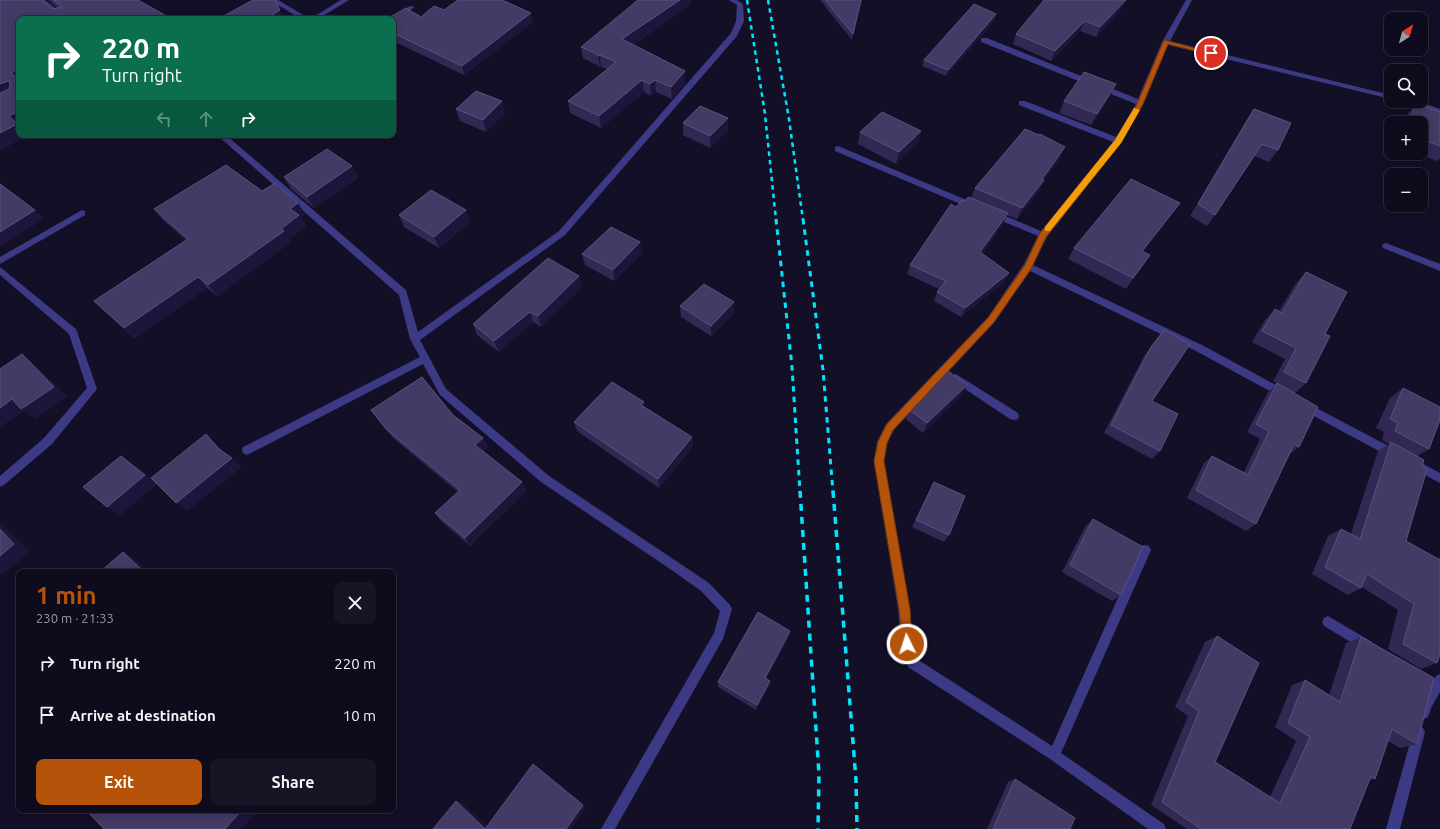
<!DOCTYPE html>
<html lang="en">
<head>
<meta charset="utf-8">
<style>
	:root { --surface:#0e0b1c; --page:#171425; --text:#f1f3f6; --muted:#9b9ba3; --line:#2e2b3b; --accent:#b45309 }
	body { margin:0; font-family:Ubuntu,sans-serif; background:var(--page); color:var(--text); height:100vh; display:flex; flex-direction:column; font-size:15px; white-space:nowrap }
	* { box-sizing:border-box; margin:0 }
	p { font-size:13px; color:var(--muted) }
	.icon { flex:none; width:22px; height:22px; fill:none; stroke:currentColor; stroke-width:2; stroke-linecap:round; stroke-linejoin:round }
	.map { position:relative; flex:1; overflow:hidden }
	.details { position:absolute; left:16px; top:569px; width:380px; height:244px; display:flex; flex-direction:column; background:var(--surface); border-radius:8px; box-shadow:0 2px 10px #0003,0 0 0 1px var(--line) }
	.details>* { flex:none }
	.guide { position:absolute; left:16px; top:16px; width:380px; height:122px; border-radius:8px; box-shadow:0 2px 10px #0003,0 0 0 1px var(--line); background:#0b6e4f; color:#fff; overflow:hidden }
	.needle { width:26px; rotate:37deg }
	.buttons { position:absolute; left:1384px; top:12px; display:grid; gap:8px }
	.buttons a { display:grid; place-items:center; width:44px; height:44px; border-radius:8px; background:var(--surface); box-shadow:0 2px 10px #0003,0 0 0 1px var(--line); font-size:20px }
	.pin { position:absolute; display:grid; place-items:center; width:34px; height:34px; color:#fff; margin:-17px; border:2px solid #fff; border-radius:50%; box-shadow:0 1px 4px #0007 }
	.me { position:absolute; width:44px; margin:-22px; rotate:356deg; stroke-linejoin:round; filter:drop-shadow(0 0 3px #0008) }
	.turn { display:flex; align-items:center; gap:14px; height:84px; padding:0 20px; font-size:18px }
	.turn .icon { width:52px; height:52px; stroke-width:2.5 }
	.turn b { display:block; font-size:28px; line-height:34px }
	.lanes { display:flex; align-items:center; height:38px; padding:0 20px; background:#0003; justify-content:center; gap:20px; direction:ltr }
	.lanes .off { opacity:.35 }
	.round { display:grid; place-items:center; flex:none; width:42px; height:42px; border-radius:8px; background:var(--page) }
	.summary { display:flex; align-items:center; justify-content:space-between; height:68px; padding:0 20px }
	h1 { font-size:24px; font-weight:700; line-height:30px; color:var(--accent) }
	.action { display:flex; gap:8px; margin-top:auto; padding:8px 20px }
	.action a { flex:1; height:46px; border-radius:8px; background:var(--accent); color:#fff; font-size:16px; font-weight:700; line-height:46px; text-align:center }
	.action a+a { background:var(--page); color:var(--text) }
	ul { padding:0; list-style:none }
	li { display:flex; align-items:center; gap:12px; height:52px; padding:0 20px }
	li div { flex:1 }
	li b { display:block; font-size:15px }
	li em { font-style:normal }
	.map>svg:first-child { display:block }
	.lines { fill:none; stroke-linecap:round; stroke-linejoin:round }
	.minor { fill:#3d3a85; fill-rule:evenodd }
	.rail-far2 { stroke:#00e5ff; stroke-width:2.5; stroke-dasharray:4.5 4; stroke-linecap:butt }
	.rail-far1 { stroke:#00e5ff; stroke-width:3; stroke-dasharray:5.5 5; stroke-linecap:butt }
	.rail { stroke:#00e5ff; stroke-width:3.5; stroke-dasharray:7 6; stroke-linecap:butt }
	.wall { fill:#312854 }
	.shaded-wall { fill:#1d163a }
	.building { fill:#433a66; stroke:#5a527e }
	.route { fill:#b45309; stroke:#753606 }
	.slow { fill:#f59e0b }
</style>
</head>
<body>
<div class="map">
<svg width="1440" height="829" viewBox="0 0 1440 829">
	<rect width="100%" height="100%" fill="#130f26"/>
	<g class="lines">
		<g class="minor">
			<path d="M38,0H45L69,19H61Z"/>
			<path d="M270,0H278L310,19L341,0H349L318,19H301Z"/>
			<path d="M729,0H737L743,4L744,21L737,36L565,235L420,340L446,389L549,476L709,583L730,605L732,609L723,639L615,829H601L714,633L720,611L701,591L673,571L541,482L440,395L423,364L251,453L247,455L243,453L242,450L243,447L420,357L410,339L399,295L217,135H226L406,290L418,332L559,231L731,33L736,21L737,5Z"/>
			<path d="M1186,0H1192L1170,41L1391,95V99L1168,45L1144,103L1121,143L1047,237L1033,265L1202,345L1287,391L1289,394L1287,397H1281L1196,351L1030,271L994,323L894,430L887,442L884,461L910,609L913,644L917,659L1052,746L1141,546L1145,545L1149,546L1151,550L1061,753L1164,824L1166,829H1148L1050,759L908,667L901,644L898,609L874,461L877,442L886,424L988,317L1024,264L1038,236L990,216V212H996L1041,231L1113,142L1019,105V101H1025L1116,137L1136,104L981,42V38H987L1138,99L1162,42Z"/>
			<path d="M410,6L415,7L394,20L388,19Z"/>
			<path d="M1406,101H1418L1440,109V115Z"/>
			<path d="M838,146L976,204L977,206L973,209L970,208L835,151V147Z"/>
			<path d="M82,210L85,211V215L0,264V257Z"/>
			<path d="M1386,243L1440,264V271L1383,248L1382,246L1383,244Z"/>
			<path d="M0,267L76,329L97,389L52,444L4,485L0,487V476L44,438L87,388L69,334L0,275Z"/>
			<path d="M956,374L1018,413L1019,416L1018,419L1014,420L1010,419L953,381L951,378L953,375Z"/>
			<path d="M1305,402L1398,451L1399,454L1398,457L1394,459L1390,457L1301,409L1300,406L1301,403Z"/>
			<path d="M1416,460L1440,473V483L1412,468L1411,465L1412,462Z"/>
			<path d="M1328,616L1372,642L1374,646L1372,650L1368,652L1364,650L1324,626L1322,622L1324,618Z"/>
			<path d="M1440,674V692L1432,706L1428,717L1424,719L1420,717C1414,704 1429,687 1436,676Z"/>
			<path d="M1419,726L1423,728L1425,732L1400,829H1386L1413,732L1415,728Z"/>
		</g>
		<g class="rail-far2">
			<path d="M747,0L765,114L776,220"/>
			<path d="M768,0L789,119L803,220"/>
		</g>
		<g class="rail-far1">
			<path d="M776,219L792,367L800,492"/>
			<path d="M803,219L823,370L833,492"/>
		</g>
		<g class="rail">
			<path d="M800,491L819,774L818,829"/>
			<path d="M833,491L856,780L857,829"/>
		</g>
	</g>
	<g class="wall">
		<path d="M0,0L52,9L57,8L48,0H138L19,19V135H28L0,150Z"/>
		<path d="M820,0H862L852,40Z"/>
		<path d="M691,4L633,45L685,71V83L672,99L656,92L651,96L644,92L601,128L570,113L568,101L607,69L601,67L600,68L597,65L583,58L581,47Z"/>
		<path d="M444,10L533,22L464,75L393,41V19L421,17Z"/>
		<path d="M1121,10L1096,37L1080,31L1051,61L1013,44L1016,34Z"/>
		<path d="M996,14L995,20L946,76L922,66L924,60Z"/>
		<path d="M1110,96L1091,125L1059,113L1064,101Z"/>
		<path d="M1416,104L1440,112V159L1437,161L1415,153H1421V123H1403L1406,116Z"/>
		<path d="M456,109L505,113L486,132L460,121Z"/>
		<path d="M1254,109L1278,150L1269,162L1254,156L1215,215L1207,226L1190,216L1246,121Z"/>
		<path d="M728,118V130L710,148L683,135V123Z"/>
		<path d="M921,131L918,143L896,164L858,144L860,132Z"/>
		<path d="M1060,158L1044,181L1039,191L1017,219L1007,215L1003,223L982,254L1009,273L1004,282L961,317L934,301L937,292L939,289L907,274L910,265L956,207L965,201L971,198L975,188Z"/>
		<path d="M352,166L358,178L314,208L291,189L284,177Z"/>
		<path d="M262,191L305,214L300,217L306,226L289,239L291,242L217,296L207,288L134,338L94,301L186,240L163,220L154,209Z"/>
		<path d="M1172,214L1143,252L1150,255L1126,289L1068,259L1074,248Z"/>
		<path d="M399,215L470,222L439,248L404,227Z"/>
		<path d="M640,242L642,253L614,281L585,265L582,254Z"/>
		<path d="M1306,272L1325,334L1306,383L1295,393L1299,447L1290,454L1256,524L1246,531L1187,498L1204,463L1212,456L1244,472L1260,439L1247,432L1268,392L1277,383L1273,382L1285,359L1252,342L1265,320L1275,309L1279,311L1296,283Z"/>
		<path d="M582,287L541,327L533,322L499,352L477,335L473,324Z"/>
		<path d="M680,306L734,313L711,336L681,317Z"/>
		<path d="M1164,330L1152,401L1160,451L1152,459L1104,433L1144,356Z"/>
		<path d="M1403,388L1429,449L1417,456L1422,466L1406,541L1439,559L1440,554V656L1439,657L1437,663L1421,669L1388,649L1398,610L1362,587L1361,588L1348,595L1312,574L1328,536L1341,529L1351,534L1378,451L1389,444L1382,440L1384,432L1376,428L1390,398Z"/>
		<path d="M962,395L923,433L906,419L910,410Z"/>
		<path d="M371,410L453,415L483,438L488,447L483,451L522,482L526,491L470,546L441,521L435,513L458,492L393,438Z"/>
		<path d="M574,422L692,437L693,446L659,488L577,431Z"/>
		<path d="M934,482L949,535L944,542L912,527Z"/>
		<path d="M1093,519L1121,595L1112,601L1062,572L1085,527Z"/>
		<path d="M1217,636L1215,762L1270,797L1296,741L1275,727L1292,685L1305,680L1329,695L1346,643L1361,637L1417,744L1400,748L1388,741L1375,779L1369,780L1350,829H1187L1151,805L1188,716L1175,707L1205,642Z"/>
		<path d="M789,637L766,679L769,686L756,710L718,687V682Z"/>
		<path d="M1015,779L1070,829H987L1008,782Z"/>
	</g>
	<g class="shaded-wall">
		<path d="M680,0H691V4L624,51L622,39Z"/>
		<path d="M861,0H862L852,40L853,34Z"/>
		<path d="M1126,0L1121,10L1096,37L1100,27Z"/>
		<path d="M280,10L285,19H265Z"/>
		<path d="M531,13L533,22L464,75L462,66Z"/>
		<path d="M996,14L995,20L946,76L948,70Z"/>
		<path d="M1085,21L1080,31L1051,61L1055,51Z"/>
		<path d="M600,55L601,67L600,68L598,56Z"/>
		<path d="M19,69V82L11,73Z"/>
		<path d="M685,71V83L672,99L671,87Z"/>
		<path d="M642,80L644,92L601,128L599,116Z"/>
		<path d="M655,80L656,92L651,96L650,84Z"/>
		<path d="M8,81L18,93L0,100V84Z"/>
		<path d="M1116,84L1110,96L1091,125L1097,114Z"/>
		<path d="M502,101L505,113L486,132L483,120Z"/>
		<path d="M19,111V135H28L0,150V133L9,116Z"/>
		<path d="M728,118V130L710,148V136Z"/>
		<path d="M921,131L918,143L896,164L899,152Z"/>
		<path d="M1065,147L1060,158L1044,181L1039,191L1017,219L1022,208L1042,179Z"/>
		<path d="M352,166L358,178L314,208L307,197Z"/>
		<path d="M298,203L305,214L300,217L306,226L289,239L291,242L217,296L208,285L290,209Z"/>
		<path d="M1180,203L1172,214L1135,262L1142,251Z"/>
		<path d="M35,210L44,219L0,247V232Z"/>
		<path d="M466,210L470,222L439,248L434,237Z"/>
		<path d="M1008,213L1003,223L976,262L980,252Z"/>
		<path d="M640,242L642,253L614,281L613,270Z"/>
		<path d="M1150,255L1143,266L1126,289L1133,278Z"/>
		<path d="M1009,273L1004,282L961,317L965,308Z"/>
		<path d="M579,276L582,287L541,327L538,316Z"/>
		<path d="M198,277L207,288L134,338L124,328Z"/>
		<path d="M734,302V313L711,336V326Z"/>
		<path d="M530,312L533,322L499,352L494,341Z"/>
		<path d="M22,354L35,365L67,396L35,419L24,411L0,427V408Z"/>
		<path d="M967,385L962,395L923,433L927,423Z"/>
		<path d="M644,402L646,412L641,405Z"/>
		<path d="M206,434L216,444L229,458L219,449Z"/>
		<path d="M692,437L693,446L659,488L658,479Z"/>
		<path d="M483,438L488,447L480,454L475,445Z"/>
		<path d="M121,456L157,484L120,516L107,507Z"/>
		<path d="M232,458L242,467L187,511L176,503Z"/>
		<path d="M522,482L526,491L470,546L465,538Z"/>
		<path d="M0,522L30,552L0,576Z"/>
		<path d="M123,552L136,560L149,572H144Z"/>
		<path d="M790,631L789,637L764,683L765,678Z"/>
		<path d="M770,681L769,686L756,710L757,705Z"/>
		<path d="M533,764L586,807L571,829H566Z"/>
		<path d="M456,801L463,804L490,829H485Z"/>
		<path d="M242,810H259L242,829H225Z"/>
	</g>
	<g class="building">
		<path d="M0,0H41L52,9L62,7L53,0H138L172,19H19V69L11,73L19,80V111L9,116L17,124L0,133V93L9,89L10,82L8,81L0,84Z"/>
		<path d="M253,0H275L280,10L265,19H218Z"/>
		<path d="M458,0H502L531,13L462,66L393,33V19H387L406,8L421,17L434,6L444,10Z"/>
		<path d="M638,0H680L622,39L685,71L671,87L655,80L650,84L642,80L599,116L568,101L616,62L600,55L598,56L595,53L581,47Z"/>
		<path d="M825,0H861L853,34Z"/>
		<path d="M1044,0H1126L1100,27L1085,21L1055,51L1016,34Z"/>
		<path d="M974,4L996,14L948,70L924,60Z"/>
		<path d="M1084,72L1116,84L1097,114L1064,101Z"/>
		<path d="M476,91L502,101L483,120L456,109Z"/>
		<path d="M1416,104L1440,112V146L1421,139V123H1409Z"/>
		<path d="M700,106L728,118L710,136L683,123Z"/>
		<path d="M1254,109L1291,123L1278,150L1262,144L1215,215L1198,204Z"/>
		<path d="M882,112L921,131L899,152L860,132Z"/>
		<path d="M1025,129L1039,135L1040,134L1065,147L1042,179L1044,180L1022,208L975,188Z"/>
		<path d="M327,149L352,166L307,197L284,177Z"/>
		<path d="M226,165L262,191L275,183L298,203L290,209L299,215L281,229L284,231L208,285L198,277L124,328L94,301L188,239L154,209Z"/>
		<path d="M1131,179L1180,203L1142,251L1150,255L1133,278L1074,248Z"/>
		<path d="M0,184L35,210L0,232Z"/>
		<path d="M431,190L466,210L434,237L399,215Z"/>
		<path d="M968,197L1008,213L980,252L1009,273L965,308L937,292L946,281L910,265L951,204L956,207L962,200L965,201Z"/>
		<path d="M611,227L640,242L613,270L582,254Z"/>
		<path d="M548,258L579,276L538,316L530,312L494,341L473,324Z"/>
		<path d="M1306,272L1347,292L1325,334L1330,336L1306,383L1284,372L1296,348L1262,331L1275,309L1282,313Z"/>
		<path d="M704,284L734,302L711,326L680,306Z"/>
		<path d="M1164,330L1190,344L1152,401L1178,414L1160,451L1111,425L1151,347Z"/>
		<path d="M22,354L54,387L21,409L12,399L0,408V369Z"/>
		<path d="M948,371L967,385L927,423L910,410Z"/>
		<path d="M422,377L453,415L483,438L475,445L522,482L465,538L435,513L460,490L386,429L371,410Z"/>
		<path d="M612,382L644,402L641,405L692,437L658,479L574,422Z"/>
		<path d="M1277,383L1318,407L1299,447L1294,444L1256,524L1196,490L1212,456L1248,475L1269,431L1256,424Z"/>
		<path d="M1403,388L1440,407V420L1429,449L1395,431L1398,423L1390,419Z"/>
		<path d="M206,434L219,449L232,458L176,503L151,478Z"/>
		<path d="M1391,442L1424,460L1422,466L1427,469L1406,541L1440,560V654L1437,663L1403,644L1414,604L1367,574L1361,588L1325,567L1341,529L1360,539Z"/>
		<path d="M121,456L145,475L107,507L83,487Z"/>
		<path d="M934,482L965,496L949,535L916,520Z"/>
		<path d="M1093,519L1143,547L1121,595L1070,565Z"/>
		<path d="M0,529L14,544L0,556Z"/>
		<path d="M123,552L144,572H100Z"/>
		<path d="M758,612L790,631L765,678L770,681L757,705L718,682Z"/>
		<path d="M1217,636L1259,663L1215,762L1280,803L1310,737L1288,723L1305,680L1340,702L1361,637L1434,678L1417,744L1392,729L1375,779L1371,776L1350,829H1201L1162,802L1199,711L1186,702Z"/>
		<path d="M533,764L583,805L566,829H485Z"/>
		<path d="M1015,779L1075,818L1070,829H993Z"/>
		<path d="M456,801L485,829H433Z"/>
		<path d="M86,810H242L225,829H104Z"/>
	</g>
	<path class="route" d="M1164,40L1214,53L1211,55L1168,44L1143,104L1121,143L1046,237L1031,269L994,322L893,430L887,443L884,461L910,609L912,644L911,648L907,650L903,648L899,609L874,461L878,442L887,424L988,318L1025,265L1040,233L1115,140L1137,104Z"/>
	<path class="slow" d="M1134,108L1140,110L1121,143L1050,231H1045V227L1115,140Z"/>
</svg>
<div class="buttons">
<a><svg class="needle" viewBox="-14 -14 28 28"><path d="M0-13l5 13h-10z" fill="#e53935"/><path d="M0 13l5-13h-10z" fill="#9b9ba3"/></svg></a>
<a><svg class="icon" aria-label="search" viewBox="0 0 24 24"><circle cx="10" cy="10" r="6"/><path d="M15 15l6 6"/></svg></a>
<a>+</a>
<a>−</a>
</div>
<div class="pin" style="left:1211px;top:53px;background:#d93025"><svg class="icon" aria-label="arrive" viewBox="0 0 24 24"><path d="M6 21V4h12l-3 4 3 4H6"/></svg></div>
<svg class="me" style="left:907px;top:644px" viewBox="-20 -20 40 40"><circle r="17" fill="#b45309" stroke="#fff" stroke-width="3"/><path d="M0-11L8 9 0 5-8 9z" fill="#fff"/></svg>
<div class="guide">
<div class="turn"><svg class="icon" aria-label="right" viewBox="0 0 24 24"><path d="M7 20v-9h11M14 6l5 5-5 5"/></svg><div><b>220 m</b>Turn right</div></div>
<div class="lanes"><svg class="icon off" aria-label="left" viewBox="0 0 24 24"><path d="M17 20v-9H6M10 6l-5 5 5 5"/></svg><svg class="icon off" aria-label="ahead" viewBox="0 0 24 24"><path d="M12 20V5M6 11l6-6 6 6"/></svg><svg class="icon" aria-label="right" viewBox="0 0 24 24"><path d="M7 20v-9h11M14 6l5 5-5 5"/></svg></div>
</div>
<section class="details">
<div class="summary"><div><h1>1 min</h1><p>230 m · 21:33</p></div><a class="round"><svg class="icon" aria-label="close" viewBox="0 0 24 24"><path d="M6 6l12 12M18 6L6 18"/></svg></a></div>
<ul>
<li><svg class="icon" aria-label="right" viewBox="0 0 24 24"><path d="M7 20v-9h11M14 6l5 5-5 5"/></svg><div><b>Turn right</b></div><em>220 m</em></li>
<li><svg class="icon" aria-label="arrive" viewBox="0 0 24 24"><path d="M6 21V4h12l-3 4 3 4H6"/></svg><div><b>Arrive at destination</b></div><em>10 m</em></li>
</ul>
<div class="action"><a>Exit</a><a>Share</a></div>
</section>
</div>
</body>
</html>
